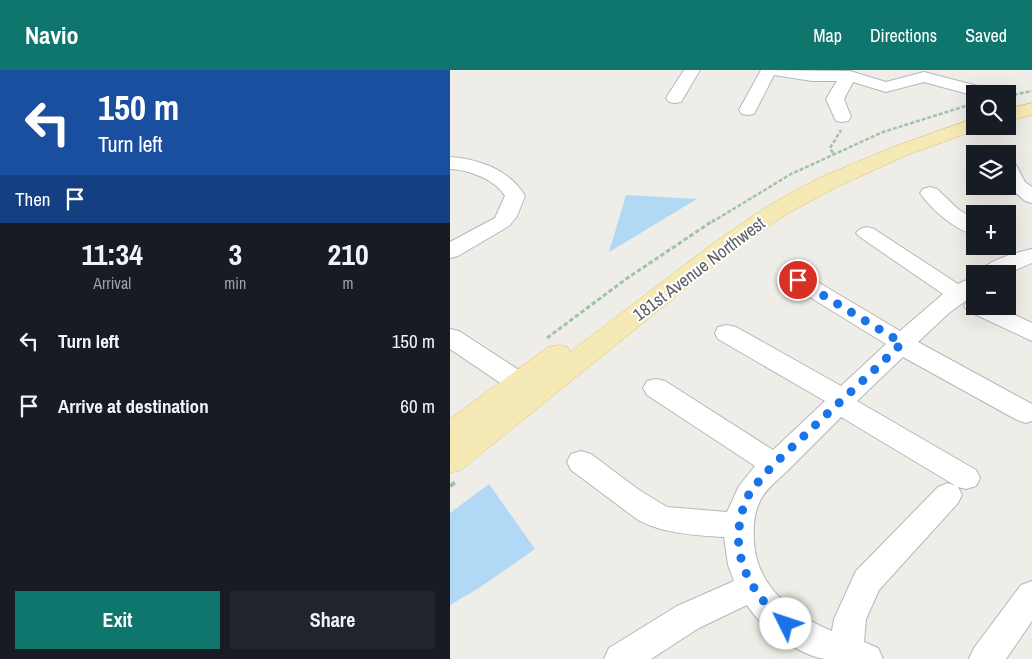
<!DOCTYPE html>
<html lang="en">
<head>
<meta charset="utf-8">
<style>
	:root { --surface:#171b24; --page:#20242c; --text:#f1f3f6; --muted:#9ea1a6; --accent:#0f766e }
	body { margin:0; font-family:"Archivo Narrow",sans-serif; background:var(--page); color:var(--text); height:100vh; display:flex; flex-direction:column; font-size:19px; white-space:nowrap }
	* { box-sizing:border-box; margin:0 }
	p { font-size:16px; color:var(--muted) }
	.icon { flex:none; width:28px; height:28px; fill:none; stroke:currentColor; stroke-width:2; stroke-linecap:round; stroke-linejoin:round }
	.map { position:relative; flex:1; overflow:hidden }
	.sheet { display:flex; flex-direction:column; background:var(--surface); width:450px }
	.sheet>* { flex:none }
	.guide { background:#1a4fa0; color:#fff; overflow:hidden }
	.buttons { position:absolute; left:516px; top:15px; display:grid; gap:10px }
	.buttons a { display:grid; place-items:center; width:50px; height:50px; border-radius:0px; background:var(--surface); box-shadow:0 5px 20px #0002; font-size:25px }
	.pin { position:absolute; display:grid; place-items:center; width:42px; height:42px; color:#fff; margin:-21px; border:2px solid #fff; border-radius:50%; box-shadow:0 1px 5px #0007 }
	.me { position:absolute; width:55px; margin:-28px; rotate:311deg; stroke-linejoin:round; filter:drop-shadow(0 0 4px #0008) }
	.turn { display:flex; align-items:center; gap:18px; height:105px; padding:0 15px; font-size:22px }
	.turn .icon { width:65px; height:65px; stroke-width:2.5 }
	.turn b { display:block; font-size:35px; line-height:42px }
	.then { display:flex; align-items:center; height:48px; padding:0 15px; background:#0003; gap:10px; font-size:19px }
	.eta { display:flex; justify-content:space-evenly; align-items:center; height:85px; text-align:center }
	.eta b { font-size:30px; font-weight:800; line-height:35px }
	.cta { display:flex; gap:10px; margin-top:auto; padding:10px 15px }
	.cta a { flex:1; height:58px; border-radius:0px; background:var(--accent); color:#fff; font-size:20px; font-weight:800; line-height:58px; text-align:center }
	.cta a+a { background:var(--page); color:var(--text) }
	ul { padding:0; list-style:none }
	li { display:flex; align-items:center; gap:15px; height:65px; padding:0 15px }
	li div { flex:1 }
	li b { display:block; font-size:19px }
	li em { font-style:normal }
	header { display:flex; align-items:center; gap:30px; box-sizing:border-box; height:70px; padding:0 25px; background:var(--accent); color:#fff }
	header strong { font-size:24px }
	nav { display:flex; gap:28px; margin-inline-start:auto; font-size:18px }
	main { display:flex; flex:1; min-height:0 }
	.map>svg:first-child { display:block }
	.water { fill:#b1d8f4 }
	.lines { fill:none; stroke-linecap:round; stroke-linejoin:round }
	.minor-casing { stroke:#b4b7ba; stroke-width:2 }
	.major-casing { stroke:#e0c06f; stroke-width:1 }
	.path-far2 { stroke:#a1c3ab; stroke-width:2.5; stroke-dasharray:4 2; stroke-linecap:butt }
	.path-far1 { stroke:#a1c3ab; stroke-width:3; stroke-dasharray:4.5 2.5; stroke-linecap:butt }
	.path { stroke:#a1c3ab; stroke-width:4; stroke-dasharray:6 3; stroke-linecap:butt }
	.minor { fill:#fff; fill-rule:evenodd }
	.major { fill:#f5eab6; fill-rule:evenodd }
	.route { stroke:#1a73e8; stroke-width:9; stroke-dasharray:0 16.2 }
	.labels { text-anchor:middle; stroke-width:4; stroke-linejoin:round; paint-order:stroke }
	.street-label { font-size:18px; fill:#5f6265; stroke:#fff }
</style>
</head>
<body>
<header>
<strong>Navio</strong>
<nav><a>Map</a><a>Directions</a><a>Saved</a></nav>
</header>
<main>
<section class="sheet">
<div class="guide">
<div class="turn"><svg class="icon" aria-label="left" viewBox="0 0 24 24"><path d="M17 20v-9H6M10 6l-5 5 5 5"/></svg><div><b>150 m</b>Turn left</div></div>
<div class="then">Then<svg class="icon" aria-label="arrive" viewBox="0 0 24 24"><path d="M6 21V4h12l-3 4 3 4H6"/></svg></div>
</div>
<div class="eta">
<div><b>11:34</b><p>Arrival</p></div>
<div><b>3</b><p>min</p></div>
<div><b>210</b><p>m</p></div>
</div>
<ul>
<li><svg class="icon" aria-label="left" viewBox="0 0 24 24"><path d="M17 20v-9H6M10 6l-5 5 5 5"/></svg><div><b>Turn left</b></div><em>150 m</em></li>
<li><svg class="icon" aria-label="arrive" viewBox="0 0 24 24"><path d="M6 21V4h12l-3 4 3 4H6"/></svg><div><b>Arrive at destination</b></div><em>60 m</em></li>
</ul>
<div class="cta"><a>Exit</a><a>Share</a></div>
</section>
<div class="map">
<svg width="582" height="589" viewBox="0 0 582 589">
	<rect width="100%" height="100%" fill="#efede7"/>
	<g class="water">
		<path d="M176,125L247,129L159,182Z"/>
		<path d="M39,414L85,479L29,518L0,535V443Z"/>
	</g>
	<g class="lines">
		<g class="minor-casing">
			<g id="minor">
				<path d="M234,0H250L231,32L225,33L219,32L216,28Z"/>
				<path d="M311,0L400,1L436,12L474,2L535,18L537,22L536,24H525V26L474,12L436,22L403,12L394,29L401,47L398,51L392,52L386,51L376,29L387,11H362L324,5L304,44L298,45L292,44L289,40Z"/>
				<path d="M0,87C29,89 60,100 75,126L67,146L59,156L8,186L0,188V172L45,148L55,126C45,109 19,100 0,99Z"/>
				<path d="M558,91L565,93L575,112L582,117V133L575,131L558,116Z"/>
				<path d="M480,117L487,119L508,139L525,150V165C505,160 482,140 470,123L473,119Z"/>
				<path d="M417,157L424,159L508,214L525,206V224L499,243L468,272L582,334V351L576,353L567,350L453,287L407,331L526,400L530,408L526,416L516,419L508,417L512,425L508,433L429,520L416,549L414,572L428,578L433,589C414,589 393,589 375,589C350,586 310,557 297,535L249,558L201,589H154L159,578L227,536L284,511L278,495L274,467C243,465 215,464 188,450L121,400L117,392L121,384L131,381L141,384L189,420L217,437L277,442L289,416L305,396L197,325L193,318L197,311L206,309L215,311L323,380L375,331L268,269L265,263L268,257L277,255L286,257L391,316L436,274L340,215L337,210L340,205L348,203L356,205L450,261L493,224L410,167L406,163L410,159ZM391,347L506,416L498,413L488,417L406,501L384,549L382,561C343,545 306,516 304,471C303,456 304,442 311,429C317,418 328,410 337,401C355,383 373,365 391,347Z"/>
				<path d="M582,179V193L556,204H528C538,189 566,183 582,179Z"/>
				<path d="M525,229V236H546L582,253V271L518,241L514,236L518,231Z"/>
				<path d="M0,259L9,261L95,317L99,324L95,331L86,333L77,331L0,279Z"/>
				<path d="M582,511V551L556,589H519L524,578L571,515Z"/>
			</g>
		</g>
		<g class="major-casing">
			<g id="major">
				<path d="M582,33V45L558,51V39Z"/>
				<path d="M525,48V56H533L532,58L457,85L385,118L335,145L281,182L11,400L0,403V349L98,277L108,275L118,277L120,282L265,172L319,135L369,108L443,77Z"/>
			</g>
		</g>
		<g class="path-far2">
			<path d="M558,26L582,21"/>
			<path d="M539,62L555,57"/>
			<path d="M383,83L380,78L391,60"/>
			<path d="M262,152L341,104L433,62L522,34"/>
		</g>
		<path class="path-far1" d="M97,268L176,209L264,150"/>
		<path class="path" d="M0,416L7,411"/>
		<use href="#minor" class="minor"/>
		<use href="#major" class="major"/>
	</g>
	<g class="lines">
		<path class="route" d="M336,554C306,528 282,493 290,452C292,442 294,431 300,423C315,401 336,383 355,365C387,334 421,304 452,273L348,210"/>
	</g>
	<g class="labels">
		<g class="street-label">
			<text transform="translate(249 199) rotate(-37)" y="6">181st Avenue Northwest</text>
		</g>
	</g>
</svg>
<div class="buttons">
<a><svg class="icon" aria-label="search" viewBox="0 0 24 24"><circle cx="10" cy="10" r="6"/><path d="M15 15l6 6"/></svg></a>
<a><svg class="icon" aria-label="layers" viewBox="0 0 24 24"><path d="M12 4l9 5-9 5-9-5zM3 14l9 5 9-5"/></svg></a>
<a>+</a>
<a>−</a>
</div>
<div class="pin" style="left:348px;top:210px;background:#d93025"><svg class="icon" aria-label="arrive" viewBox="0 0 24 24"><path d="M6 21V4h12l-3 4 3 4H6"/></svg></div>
<svg class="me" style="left:336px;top:554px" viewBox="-20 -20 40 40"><circle r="19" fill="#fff"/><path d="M0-13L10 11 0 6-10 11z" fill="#1a73e8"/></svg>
</div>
</main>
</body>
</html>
